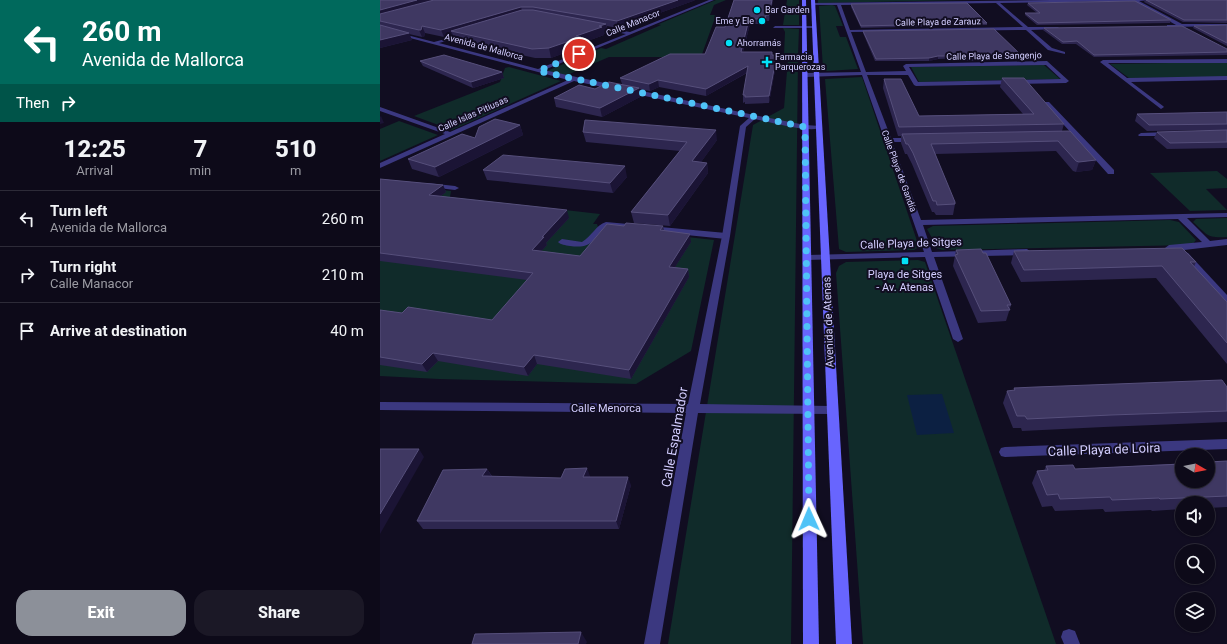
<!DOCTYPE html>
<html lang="en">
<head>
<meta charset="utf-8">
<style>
	:root { --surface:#0d0a19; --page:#1b1826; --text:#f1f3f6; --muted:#9a9aa2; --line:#2d2b38; --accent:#8c9099 }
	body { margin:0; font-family:Roboto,sans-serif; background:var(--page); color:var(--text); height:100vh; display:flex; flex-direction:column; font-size:15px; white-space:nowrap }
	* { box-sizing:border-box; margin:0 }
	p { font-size:13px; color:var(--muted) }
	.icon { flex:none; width:22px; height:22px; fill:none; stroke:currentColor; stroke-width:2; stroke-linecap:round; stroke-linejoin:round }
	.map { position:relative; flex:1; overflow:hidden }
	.drawer { display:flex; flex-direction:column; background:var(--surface); width:380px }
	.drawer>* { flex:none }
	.guide { background:#00695c; color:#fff; overflow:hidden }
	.needle { width:26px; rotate:99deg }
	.controls { position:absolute; left:795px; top:448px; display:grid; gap:8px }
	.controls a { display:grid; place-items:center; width:40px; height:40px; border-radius:50%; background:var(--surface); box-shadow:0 1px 3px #0004,0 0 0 1px var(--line); font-size:20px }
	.pin { position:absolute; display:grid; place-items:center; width:34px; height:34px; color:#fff; margin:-17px; border:2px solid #fff; border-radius:50%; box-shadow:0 1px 4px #0007 }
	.me { position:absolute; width:44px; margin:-22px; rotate:359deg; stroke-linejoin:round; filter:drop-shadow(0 0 3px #0008) }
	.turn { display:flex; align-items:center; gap:14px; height:84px; padding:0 16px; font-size:18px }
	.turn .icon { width:52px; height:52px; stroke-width:2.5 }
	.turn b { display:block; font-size:28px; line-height:34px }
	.then { display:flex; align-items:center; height:38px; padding:0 16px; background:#0003; gap:8px; font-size:15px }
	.eta { display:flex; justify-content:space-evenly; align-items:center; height:68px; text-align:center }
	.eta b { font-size:24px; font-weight:800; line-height:28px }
	.button { display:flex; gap:8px; margin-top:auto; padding:8px 16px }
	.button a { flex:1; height:46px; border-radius:16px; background:var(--accent); color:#fff; font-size:16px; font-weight:800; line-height:46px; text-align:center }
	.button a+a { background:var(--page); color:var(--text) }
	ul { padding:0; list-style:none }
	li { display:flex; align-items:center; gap:12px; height:56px; padding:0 16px; border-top:1px solid var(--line) }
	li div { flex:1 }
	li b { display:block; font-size:15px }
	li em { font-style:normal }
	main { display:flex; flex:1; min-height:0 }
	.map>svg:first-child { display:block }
	.green { fill:#102b2a }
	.water { fill:#0c2042 }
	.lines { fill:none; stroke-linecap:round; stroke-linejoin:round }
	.service { fill:#3b3880; fill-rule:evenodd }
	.minor { fill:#3b3880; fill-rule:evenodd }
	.secondary { fill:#6865fe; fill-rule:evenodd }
	.wall { fill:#2d264f }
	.shaded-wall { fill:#1b1435 }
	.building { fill:#3f3862; stroke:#564f7b }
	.route { stroke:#4fc3f7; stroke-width:7; stroke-dasharray:0 12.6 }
	.poi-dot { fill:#02e0f7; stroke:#110d21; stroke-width:1.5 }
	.labels { text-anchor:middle; stroke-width:4; stroke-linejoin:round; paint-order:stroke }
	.far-poi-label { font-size:9px; fill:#d3ceff; stroke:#110d21; text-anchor:start }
	.far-street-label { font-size:9px; fill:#d3ceff; stroke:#110d21 }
	.street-label { font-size:11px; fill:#d3ceff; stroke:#110d21 }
	.poi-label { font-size:11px; fill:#d3ceff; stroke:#110d21 }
	.near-street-label { font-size:13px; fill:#d3ceff; stroke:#110d21 }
</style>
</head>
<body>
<main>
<section class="drawer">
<div class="guide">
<div class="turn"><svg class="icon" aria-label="left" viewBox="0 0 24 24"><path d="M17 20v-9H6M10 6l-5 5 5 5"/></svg><div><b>260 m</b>Avenida de Mallorca</div></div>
<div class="then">Then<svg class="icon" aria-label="right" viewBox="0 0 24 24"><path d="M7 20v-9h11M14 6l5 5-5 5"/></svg></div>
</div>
<div class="eta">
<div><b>12:25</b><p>Arrival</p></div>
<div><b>7</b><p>min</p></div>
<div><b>510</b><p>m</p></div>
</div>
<ul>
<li><svg class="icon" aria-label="left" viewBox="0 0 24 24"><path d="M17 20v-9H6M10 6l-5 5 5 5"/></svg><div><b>Turn left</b><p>Avenida de Mallorca</p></div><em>260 m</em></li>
<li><svg class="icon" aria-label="right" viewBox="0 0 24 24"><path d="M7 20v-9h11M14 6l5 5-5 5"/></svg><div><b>Turn right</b><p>Calle Manacor</p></div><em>210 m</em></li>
<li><svg class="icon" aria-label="arrive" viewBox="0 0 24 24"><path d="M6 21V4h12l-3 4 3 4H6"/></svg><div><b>Arrive at destination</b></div><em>40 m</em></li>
</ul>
<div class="button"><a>Exit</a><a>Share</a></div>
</section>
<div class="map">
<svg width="847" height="644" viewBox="0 0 847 644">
	<rect width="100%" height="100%" fill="#110d21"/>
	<g class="green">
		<path d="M336,0H346L334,5L330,15H336L321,57H229L187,75L167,71L221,48L226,49L281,25L277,24H279Z"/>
		<path d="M407,0H419V25H403Z"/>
		<path d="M438,0H584L441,3H438Z"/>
		<path d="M452,5L455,6L463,26H456L460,37H466L478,69L447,71L443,69L439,6Z"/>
		<path d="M403,28L419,29L418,55H404L405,32Z"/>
		<path d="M408,59H418L411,644H288L373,125L404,108Z"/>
		<path d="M847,62V77L749,78L730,64Z"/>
		<path d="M664,65L680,79L539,82L531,67Z"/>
		<path d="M129,67L181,81L72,130L34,116L120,82L125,68Z"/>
		<path d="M482,77L536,238L539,247L534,250L466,252L459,249L445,79Z"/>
		<path d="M19,121L58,135L0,161V129Z"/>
		<path d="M837,171L847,179V188L826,189L847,210L810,211L770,173Z"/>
		<path d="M0,183L71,191L70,197L220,214L213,224H217L218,227L334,240L311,351L256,384L59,379L0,376Z"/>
		<path d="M847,218V237C826,238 828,235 813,222L816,219Z"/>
		<path d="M790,220L799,222L816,240L812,245L562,250L553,247L552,238L547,229L553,226Z"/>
		<path d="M538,260L545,262L676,644H483L456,273L459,266L466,262Z"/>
	</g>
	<path class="water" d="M562,394L574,433L537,435L527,395Z"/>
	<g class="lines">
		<g class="service">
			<path d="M395,26H434L436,27L434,28H393Z"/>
			<path d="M226,222L346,233L350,236L346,239L227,227C212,239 213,249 190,246C185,245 181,245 178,242L182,239L202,242C212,236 216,225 226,222Z"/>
		</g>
		<g class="minor">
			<path d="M329,0H334L164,70L374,115L425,125L441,126L442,127C432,134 389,122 375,119L366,127L350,236L320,404L451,406L455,407L457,410L455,413L451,414L318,413L280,644H264L306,413L0,410V402L308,404L342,236L360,126L369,118L194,81L0,168V163L65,134L0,111V107L70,132L188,80L0,30V28L54,42L88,33V35L59,43L158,69L246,34L214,28L212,26L250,32Z"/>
			<path d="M671,0H771L759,1L802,24H847V26L787,27V25H796L754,1L620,3L648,27H679L677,29L651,30L672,48L685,52V54L668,50L646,30L471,32L486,72L526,71L523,66L526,64L667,61L689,81L686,83L536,86L534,85L528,75H487L511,138H533L536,140L533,142H512L541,220L847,213V217L807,218L830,241L847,239V245L804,250H786L785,248L789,245L822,242L798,219L543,225L552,252L647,249L651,252L647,255L554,257L583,339L578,342L573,339L545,257L425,260L424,258L428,255L544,252L482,75L425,77L422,75L425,73L481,72L457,5H433L432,3ZM616,3L643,27L470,30L461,5ZM666,65L681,79L538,82L529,67Z"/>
			<path d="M847,59V63H728L747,78L847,76V80L751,82L783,106L784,107L781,109L720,62L723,60Z"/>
			<path d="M665,102H669L734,170V174H728L697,139L679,138L678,137L681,135H693L665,104Z"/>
			<path d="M761,133L789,132L792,134L789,136H759L758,135Z"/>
			<path d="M47,183L75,186L79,188L75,190L50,187H47Z"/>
			<path d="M805,252L808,253L847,295V304L844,303L802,257L801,255Z"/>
			<path d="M847,439V449L625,457L621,456L619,452L621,448L625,447Z"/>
			<path d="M689,629L695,631L700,644H684L681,637L683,631Z"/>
		</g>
		<g class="secondary">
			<path d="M422,0H426L439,644H423Z"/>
			<path d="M431,0H435L472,644H456Z"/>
		</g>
	</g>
	<g class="wall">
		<path d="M0,0H315L313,1L238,28L227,26L228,32L224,34V35L202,43L203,46L171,58H155L75,40L73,35L64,37L45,33L44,37H42L29,34L32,40L0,48Z"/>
		<path d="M354,0H393L389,21H386L385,24H370L363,52H392L395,70L389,103L365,104V102L363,103V95L367,73L326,96L279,87L270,91L259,89L260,97L222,117L176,107L174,98L215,89L242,84L240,78L325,54L345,27Z"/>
		<path d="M765,0H847V23L803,22L764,2Z"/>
		<path d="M648,3L791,20L790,23L657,25L645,15V13H657L647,5Z"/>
		<path d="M471,4L607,23V25L481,28L471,7Z"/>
		<path d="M847,25V46L813,28L814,26Z"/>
		<path d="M664,28L847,49V55L714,57L696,44H682L663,30Z"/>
		<path d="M483,31L641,55V58L589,61L579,58L558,59L549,61H495L483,33Z"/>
		<path d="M40,61L122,72L124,78L93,88L43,66Z"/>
		<path d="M622,78L684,124L682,131L716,160L712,170L696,172L693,171L676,151L555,154L575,204L573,215H556L554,212H552L532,164L527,154H525L521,143V136H518L503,88L504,79L539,116L643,114L620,87Z"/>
		<path d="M847,112V130L767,131L755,121L757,114Z"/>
		<path d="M140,125L143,135L59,177L32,169L28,159L95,138Z"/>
		<path d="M847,130V148L787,149L774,138L777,132Z"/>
		<path d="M203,132L337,140L321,162L327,163L328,173L290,226L254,223L251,212L300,151L206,142Z"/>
		<path d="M103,170L247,177L233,193L107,180Z"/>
		<path d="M0,179L63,185L66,192L61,196L189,218L166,243L167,245L161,251L200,256L244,226H283L284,230L311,242L295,267L308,269L309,277L251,379L157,364L148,376L58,361L47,372L0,365V310L22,313L112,320L147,280L0,261Z"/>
		<path d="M576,250L631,305L626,321L598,323L573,266Z"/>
		<path d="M634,251L816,262L814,267L847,302V364L776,278L641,282L631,263Z"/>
		<path d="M847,387V422L724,427L642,431L641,428H633L623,403L627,391H634V388Z"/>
		<path d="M847,461V507L828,508V503H802V509L772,511L771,510L725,512L723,509L675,511L672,506L662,507L652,483L657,471H664L666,466L695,469Z"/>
		<path d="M107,469L112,476L181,478L210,476V477L251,485L239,529H43L37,521Z"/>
	</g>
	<g class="shaded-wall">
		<path d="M37,0H64L0,17V10Z"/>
		<path d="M298,0H315L313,1L238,28L237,21Z"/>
		<path d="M392,0H393L389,21V15Z"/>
		<path d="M141,7L143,14L71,31L73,35L64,37L61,30Z"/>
		<path d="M369,19L370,24L361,59V52Z"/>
		<path d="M226,24L228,32L224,34V35L202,43L203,46L171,58L169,48L196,36Z"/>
		<path d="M42,26L45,33L44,37H42L39,30Z"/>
		<path d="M29,33L32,40L0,48V40Z"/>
		<path d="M394,55L395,70L389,103V96Z"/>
		<path d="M558,56V59L549,61V58Z"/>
		<path d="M368,66V72L326,96V89Z"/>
		<path d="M122,72L124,78L93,88L91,82Z"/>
		<path d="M278,80L279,87L270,91L269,84Z"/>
		<path d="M259,88L260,97L222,117L220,108Z"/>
		<path d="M1,116L4,123L0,124V117Z"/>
		<path d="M140,125L143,135L59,177L55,167Z"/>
		<path d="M336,130L337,140L314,172L312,161Z"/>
		<path d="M716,160L712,170L696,172L699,162Z"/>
		<path d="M327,163L328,173L290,226L288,215Z"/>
		<path d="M245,166L247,177L233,193L230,183Z"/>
		<path d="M63,185L66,192L52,203L49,195Z"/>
		<path d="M187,210L189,218L166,243L167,245L155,258L152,250L162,237Z"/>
		<path d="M310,234L311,242L290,275L289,267Z"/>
		<path d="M308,269L309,277L251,379L249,370Z"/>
		<path d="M53,353L58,361L47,372L42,364Z"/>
		<path d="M154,355L157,364L148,376L144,367Z"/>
		<path d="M39,449L44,457L0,534V514Z"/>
		<path d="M207,468L210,476L206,485L203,477Z"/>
		<path d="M107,469L112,477L102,476Z"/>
		<path d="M248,477L251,485L239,529L236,521Z"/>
		<path d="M201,632L207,642L206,644H198Z"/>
	</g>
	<g class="building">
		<path d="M0,0H37L0,10Z"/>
		<path d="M54,0H298L237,21L153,7H141L61,30L42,26L41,30H39L0,21V14Z"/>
		<path d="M354,0H392L389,15H386L385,19H369L361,52H392V55H394L395,64L389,96L365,97V95H363L368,66L326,89L278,80L269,84L240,78L290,54H325L336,27H345Z"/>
		<path d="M766,0H847V20H804Z"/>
		<path d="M755,1L791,20L658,23L645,13H660L648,3Z"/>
		<path d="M587,3L607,23L481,26L471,4Z"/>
		<path d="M142,10H153L226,24L219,26L222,27L196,36L201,37L169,48L152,49L71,31Z"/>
		<path d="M0,25L29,33L0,40Z"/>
		<path d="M847,25V43L814,26Z"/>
		<path d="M802,26L847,49V52L714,55L697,41L683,42L664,28Z"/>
		<path d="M614,29L641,55L590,58L580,56H558L549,58L496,59L483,31Z"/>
		<path d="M64,55L122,72L91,82L40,61Z"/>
		<path d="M622,78H644L684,124L519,127L504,79H521L539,116L654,114Z"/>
		<path d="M229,82L259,88L220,108L174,98L199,85L215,89Z"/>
		<path d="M847,112V124L769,125L757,114Z"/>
		<path d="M115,119L140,125L55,167L28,159L82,134L95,138L99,127Z"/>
		<path d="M205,120L336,130L312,161L327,163L288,215L251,212L307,142L203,132Z"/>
		<path d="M847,130V142L790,143L777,132Z"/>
		<path d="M690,131L716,160L699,162L696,161L678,141L551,144L575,202V204L557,205L556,201H553L533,153L528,144H526L522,134Z"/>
		<path d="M123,155L245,166L230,183L103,170Z"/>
		<path d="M0,179L63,185L49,195L187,210L162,237H164L152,250L200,256L227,224L244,226L246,223L283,226L280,230L310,234L289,267L308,269L249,370L154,355L144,367L53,353L42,364L0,357V310L22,313L28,307L112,320L153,273L0,253Z"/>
		<path d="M802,248L816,262H810L847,302V343L782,266L644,270L634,251Z"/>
		<path d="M601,249L603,253H606L631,305H627L630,310L601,311L575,255L578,254L576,250Z"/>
		<path d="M842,380L847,387V411L731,415L647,419L645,416H637L627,391L635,390L634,388L656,387Z"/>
		<path d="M0,449H39L0,514Z"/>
		<path d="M847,461V496L780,499L779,498L732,500L730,497L680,499L678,494L667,495L657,471L668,470L666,466L693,465L695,469L802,464V481H828V462Z"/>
		<path d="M207,468L203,477H248L236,521H37L63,470L107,469L102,476L181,478L185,469Z"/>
		<path d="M201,632L198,644H92L95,634Z"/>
	</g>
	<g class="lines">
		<path class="route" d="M199,54L158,71L425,127L429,519"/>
	</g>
	<g class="poi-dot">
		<circle cx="377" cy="10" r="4"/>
		<circle cx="382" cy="21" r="4"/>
		<circle cx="349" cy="43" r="4"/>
		<path d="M385 56h4v4h4v4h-4v4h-4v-4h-4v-4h4z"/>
		<rect x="521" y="257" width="8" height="8" rx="2"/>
	</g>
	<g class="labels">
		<g class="far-poi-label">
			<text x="385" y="13">Bar Garden</text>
			<text x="374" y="24" text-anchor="end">Eme y Ele</text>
			<text x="357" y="46">Ahorramás</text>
			<text x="395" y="60">Farmacia<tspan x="395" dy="10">Parquerozas</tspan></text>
		</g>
		<g class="far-street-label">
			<text transform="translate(558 22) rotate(-1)" y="3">Calle Playa de Zarauz</text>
			<text transform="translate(253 23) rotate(-22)" y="3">Calle Manacor</text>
			<text transform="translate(104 47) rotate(15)" y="3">Avenida de Mallorca</text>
			<text transform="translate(614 56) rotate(-1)" y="3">Calle Playa de Sangenjo</text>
			<text transform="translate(93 114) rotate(-24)" y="3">Calle Islas Pitiusas</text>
			<text transform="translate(519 171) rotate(70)" y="3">Calle Playa de Gandía</text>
		</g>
		<g class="street-label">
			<text transform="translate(531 243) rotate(-2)" y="4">Calle Playa de Sitges</text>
			<text transform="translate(448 322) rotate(-92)" y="4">Avenida de Atenas</text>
			<text x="226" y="412">Calle Menorca</text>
		</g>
		<g class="poi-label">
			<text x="525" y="278">Playa de Sitges<tspan x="525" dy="13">- Av. Atenas</tspan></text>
		</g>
		<g class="near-street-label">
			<text transform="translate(294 437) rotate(-80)" y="5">Calle Espalmador</text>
			<text transform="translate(724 449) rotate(-2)" y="5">Calle Playa de Loira</text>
		</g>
	</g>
</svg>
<div class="controls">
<a><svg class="needle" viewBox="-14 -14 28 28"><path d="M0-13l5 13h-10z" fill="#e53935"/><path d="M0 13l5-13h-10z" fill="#9a9aa2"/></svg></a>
<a><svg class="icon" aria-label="sound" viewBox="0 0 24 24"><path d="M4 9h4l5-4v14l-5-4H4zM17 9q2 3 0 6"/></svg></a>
<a><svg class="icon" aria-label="search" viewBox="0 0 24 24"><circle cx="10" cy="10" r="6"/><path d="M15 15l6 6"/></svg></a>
<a><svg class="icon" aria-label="layers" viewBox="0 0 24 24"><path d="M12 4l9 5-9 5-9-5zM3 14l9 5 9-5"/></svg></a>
</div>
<div class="pin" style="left:199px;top:54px;background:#d93025"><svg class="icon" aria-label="arrive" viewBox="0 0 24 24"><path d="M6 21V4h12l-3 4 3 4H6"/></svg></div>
<svg class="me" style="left:429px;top:519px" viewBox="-20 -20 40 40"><path d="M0-17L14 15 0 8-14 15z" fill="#4fc3f7" stroke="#fff" stroke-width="4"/></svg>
</div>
</main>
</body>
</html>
